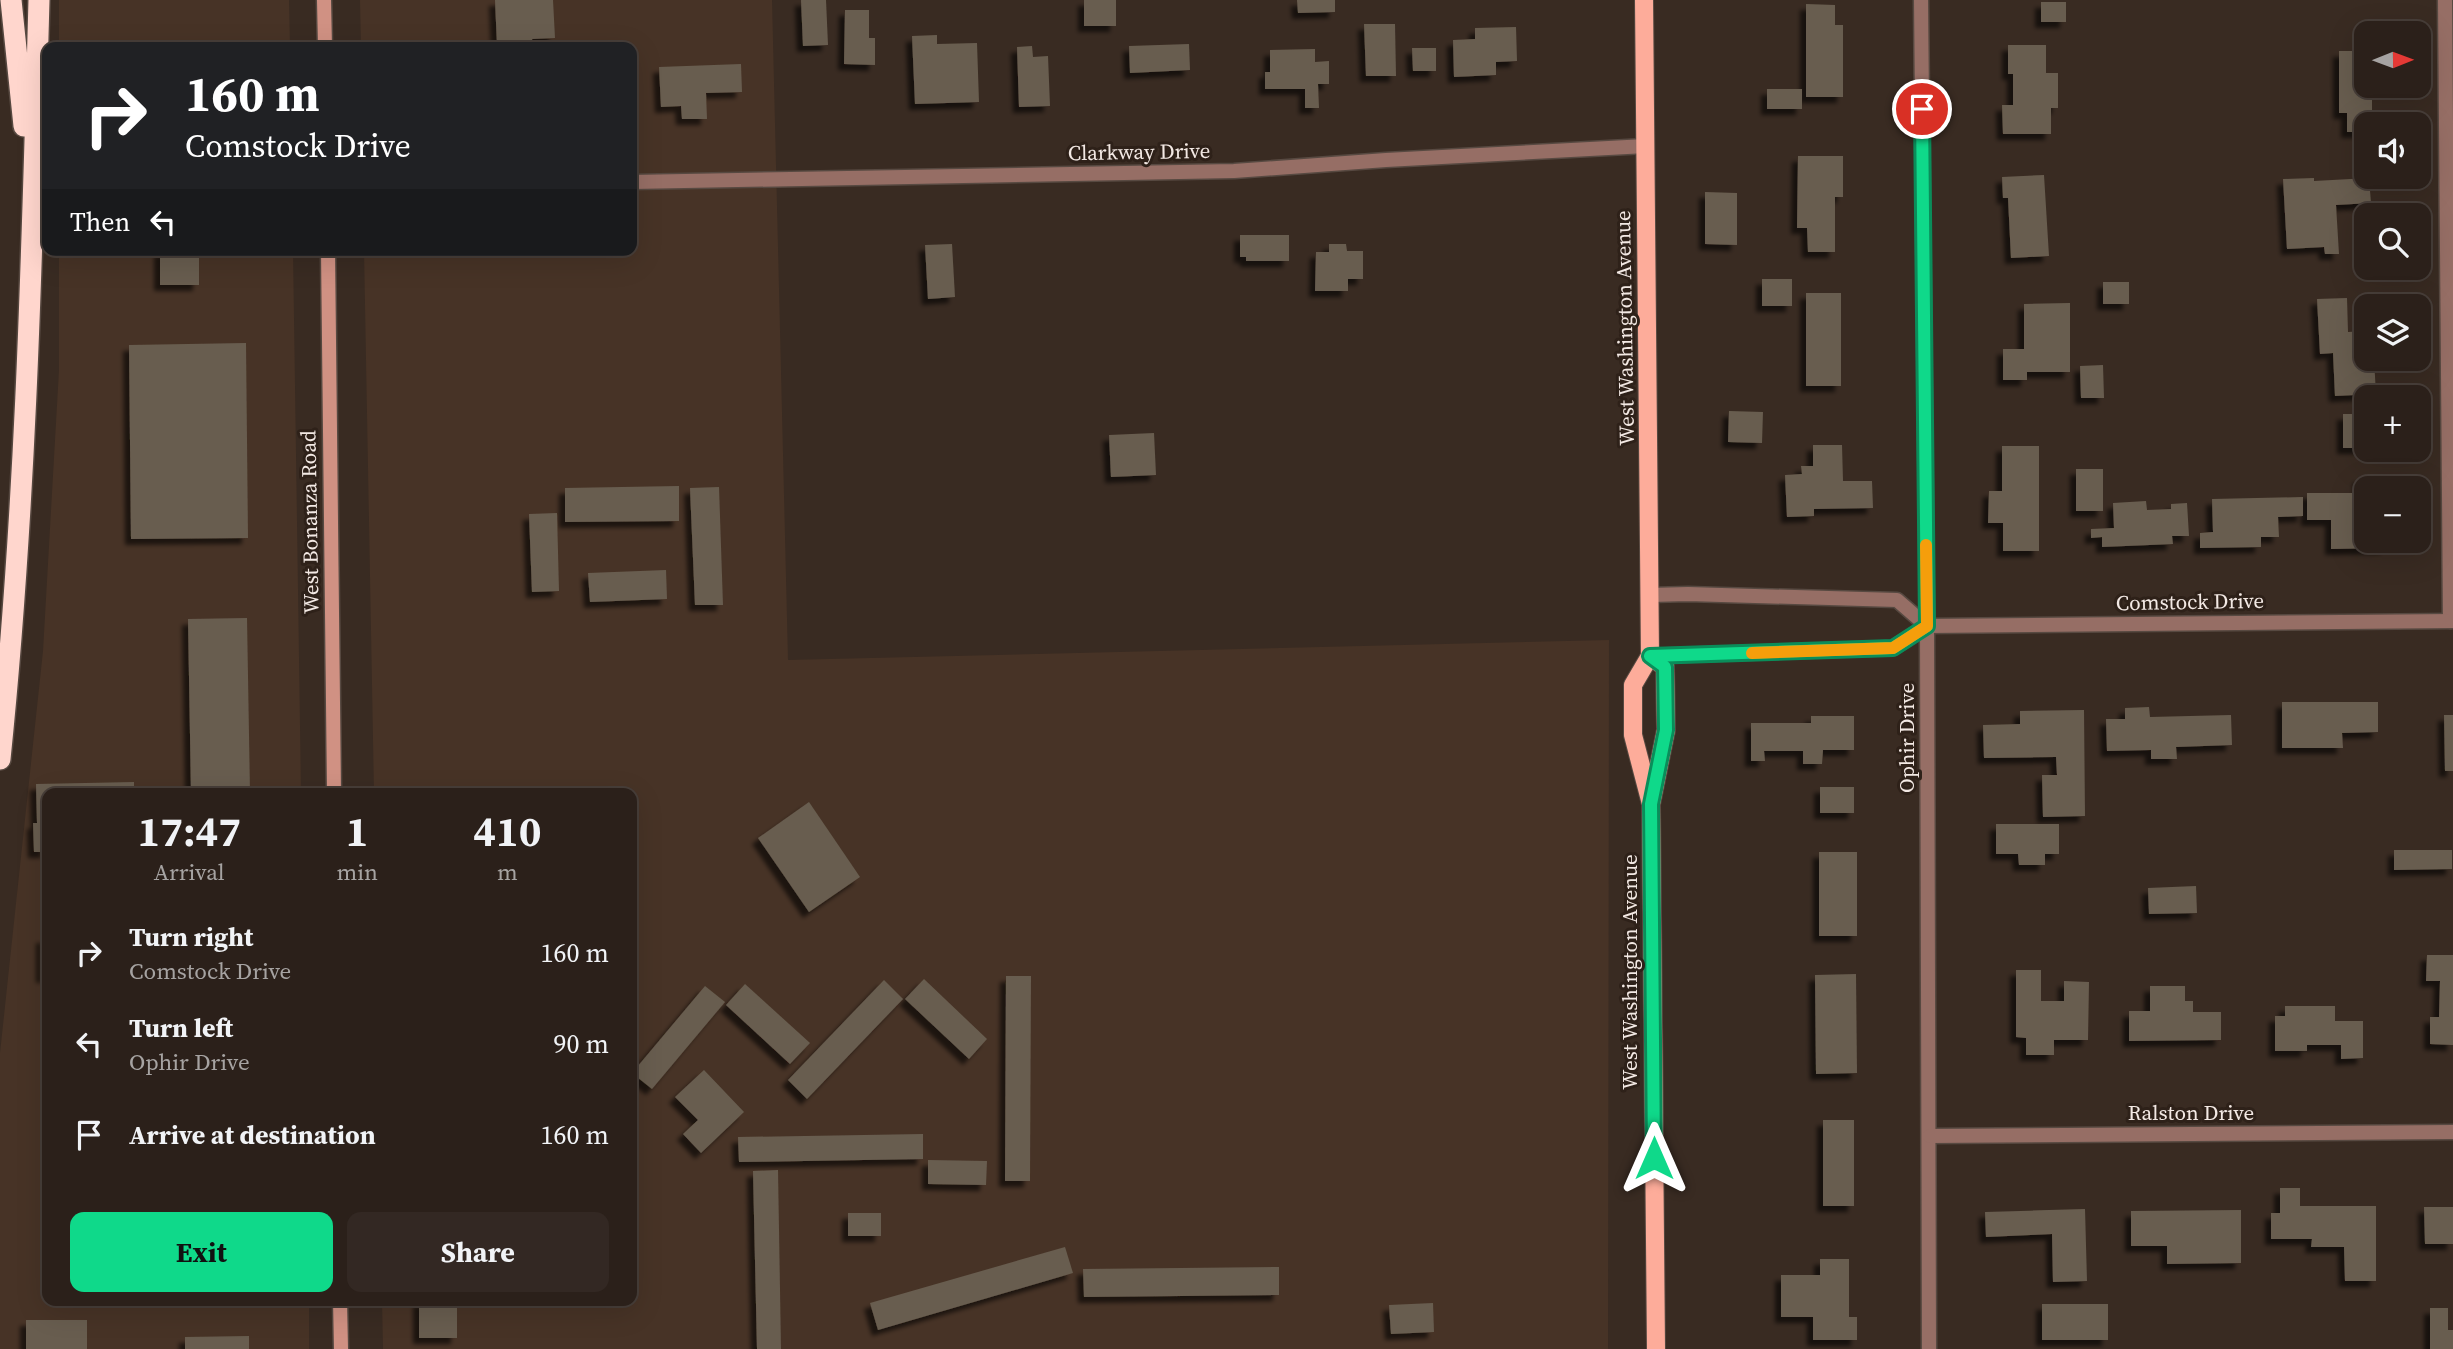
<!DOCTYPE html>
<html lang="en">
<head>
<meta charset="utf-8">
<style>
	:root { --surface:#2b201a; --page:#332823; --text:#f1f3f6; --muted:#a6a3a2; --line:#473e39; --accent:#0fd98a }
	body { margin:0; font-family:"Source Serif 4",serif; background:var(--page); color:var(--text); height:100vh; display:flex; flex-direction:column; font-size:26px; white-space:nowrap }
	* { box-sizing:border-box; margin:0 }
	p { font-size:23px; color:var(--muted) }
	.icon { flex:none; width:38px; height:38px; fill:none; stroke:currentColor; stroke-width:2; stroke-linecap:round; stroke-linejoin:round }
	.map { position:relative; flex:1; overflow:hidden }
	.sheet { position:absolute; left:42px; top:788px; width:595px; height:518px; display:flex; flex-direction:column; background:var(--surface); border-radius:14px; box-shadow:0 7px 28px #0002,0 0 0 2px var(--line) }
	.sheet>* { flex:none }
	.guide { position:absolute; left:42px; top:42px; width:595px; height:214px; border-radius:14px; box-shadow:0 7px 28px #0002,0 0 0 2px var(--line); background:#202124; color:#fff; overflow:hidden }
	.needle { width:46px; rotate:89deg }
	.controls { position:absolute; left:2354px; top:21px; display:grid; gap:14px }
	.controls a { display:grid; place-items:center; width:77px; height:77px; border-radius:14px; background:var(--surface); box-shadow:0 7px 28px #0002,0 0 0 2px var(--line); font-size:35px }
	.pin { position:absolute; display:grid; place-items:center; width:60px; height:60px; color:#fff; margin:-30px; border:4px solid #fff; border-radius:50%; box-shadow:0 2px 7px #0007 }
	.me { position:absolute; width:77px; margin:-38px; rotate:0deg; stroke-linejoin:round; filter:drop-shadow(0 0 5px #0008) }
	.turn { display:flex; align-items:center; gap:24px; height:147px; padding:0 28px; font-size:32px }
	.turn .icon { width:91px; height:91px; stroke-width:2.5 }
	.turn b { display:block; font-size:49px; line-height:60px }
	.then { display:flex; align-items:center; height:66px; padding:0 28px; background:#0003; gap:14px; font-size:26px }
	.eta { display:flex; justify-content:space-evenly; align-items:center; height:119px; text-align:center }
	.eta b { font-size:42px; font-weight:700; line-height:49px }
	.button { display:flex; gap:14px; margin-top:auto; padding:14px 28px }
	.button a { flex:1; height:80px; border-radius:14px; background:var(--accent); color:#111; font-size:28px; font-weight:700; line-height:80px; text-align:center }
	.button a+a { background:var(--page); color:var(--text) }
	ul { padding:0; list-style:none }
	li { display:flex; align-items:center; gap:21px; height:91px; padding:0 28px }
	li div { flex:1 }
	li b { display:block; font-size:26px }
	li em { font-style:normal }
	.map>svg:first-child { display:block }
	.built { fill:#473326 }
	.building { fill:#685d4f; filter:url(#shadow) }
	.lines { fill:none; stroke-linecap:round; stroke-linejoin:round }
	.minor-casing { stroke:#574941; stroke-width:17 }
	.secondary-casing { stroke:#574941; stroke-width:17 }
	.primary-casing { stroke:#574941; stroke-width:20 }
	.motorway-casing { stroke:#574941; stroke-width:24 }
	.minor { stroke:#966e65; stroke-width:14 }
	.secondary { stroke:#d09183; stroke-width:14 }
	.primary { stroke:#fdac9a; stroke-width:18 }
	.motorway { stroke:#ffd6cd; stroke-width:21 }
	.route-casing { stroke:#0a8d5a; stroke-width:18 }
	.route { stroke:#0fd98a; stroke-width:12 }
	.slow { stroke:#f59e0b; stroke-width:12 }
	.labels { text-anchor:middle; stroke-width:6; stroke-linejoin:round; paint-order:stroke }
	.street-label { font-size:21px; fill:#f3e9e4; stroke:#2e2119 }
</style>
</head>
<body>
<div class="map">
<svg width="2453" height="1349" viewBox="0 0 2453 1349">
	<defs>
		<filter id="shadow"><feDropShadow dx="-6" dy="6" stdDeviation="2" flood-color="#0009"/></filter>
	</defs>
	<rect width="100%" height="100%" fill="#392b22"/>
	<g class="built">
		<path d="M59,0H289L290,47H59Z"/>
		<path d="M360,0H772L788,660L1609,640L1608,1349H383L382,1300H632V793H374L364,250H632V47H361Z"/>
		<path d="M59,250H293L301,793H47V1300H309V1349H0V1053L43,651L59,370Z"/>
	</g>
	<g class="building">
		<path d="M495,0H553L555,38L532,39L533,43L497,45Z"/>
		<path d="M801,0H826L828,45L803,46Z"/>
		<rect x="1084" y="0" width="32" height="26"/>
		<path d="M1297,0H1335V12L1298,13Z"/>
		<rect x="2041" y="2" width="25" height="20"/>
		<path d="M1806,4L1835,5V25H1843V97H1806Z"/>
		<path d="M845,10H869V38H875V65L844,64Z"/>
		<path d="M1364,24H1395L1396,76H1366Z"/>
		<path d="M1516,27L1517,61L1496,62V75L1454,77L1453,40L1475,39V28Z"/>
		<path d="M937,35V44L977,43L979,102L915,104L912,36Z"/>
		<path d="M1189,44L1190,70L1130,73L1129,46Z"/>
		<path d="M2008,45H2046V73H2058V108H2051V134H2003L2002,105H2013V74H2008Z"/>
		<path d="M1032,46L1033,57L1048,56L1050,106L1019,107L1017,47Z"/>
		<path d="M1412,48H1436V71H1413Z"/>
		<path d="M1315,49V62L1329,61V84H1318L1319,108H1305V89H1265V72H1270V50Z"/>
		<path d="M2339,51H2366V86H2372V124H2366V132H2347V113H2339Z"/>
		<path d="M741,64L742,92L706,93L707,119H682L681,106L661,107L659,67Z"/>
		<rect x="1767" y="89" width="35" height="20"/>
		<path d="M1798,156H1843V197H1835V252H1808L1807,228H1797Z"/>
		<path d="M2044,175L2049,256L2011,258L2008,198H2003L2002,177Z"/>
		<path d="M2314,178V181L2369,178L2371,203L2336,205L2339,254H2325L2324,247L2287,249L2283,179Z"/>
		<path d="M1705,192L1737,193V245L1705,244Z"/>
		<path d="M1240,235H1289V261H1246V257H1240Z"/>
		<path d="M952,244L955,297L928,299L925,245Z"/>
		<path d="M1329,244H1346L1347,251H1363V279H1348V291H1315L1316,252H1329Z"/>
		<rect x="160" y="250" width="39" height="35"/>
		<rect x="1762" y="279" width="30" height="27"/>
		<rect x="2103" y="282" width="26" height="22"/>
		<rect x="1806" y="293" width="35" height="93"/>
		<path d="M2347,298L2348,332L2366,331V359H2374L2376,394L2335,396L2333,353L2320,354L2317,299Z"/>
		<path d="M2070,303V372H2027V380H2003V349H2024V304Z"/>
		<path d="M246,343L248,538L131,539L129,345Z"/>
		<path d="M2103,365L2104,398H2081L2080,366Z"/>
		<path d="M1729,411L1763,412L1762,443L1728,442Z"/>
		<rect x="2343" y="414" width="23" height="34"/>
		<path d="M1154,433L1156,475L1111,477L1109,435Z"/>
		<path d="M1813,445H1842L1843,481H1872L1873,508L1814,509V516L1787,517L1785,475L1802,474L1801,466H1813Z"/>
		<path d="M2002,446H2039V551H2003V523H1988L1989,491H2002Z"/>
		<rect x="2076" y="469" width="27" height="42"/>
		<path d="M2359,477H2386V488H2366V507H2359Z"/>
		<path d="M679,486V521L565,522V488Z"/>
		<path d="M719,487L723,605H695L690,488Z"/>
		<path d="M2307,493H2354V518L2365,517L2366,541H2386V548L2331,549V520H2307Z"/>
		<path d="M2303,497V516L2278,517L2279,537H2261V547L2200,548V533L2213,532L2212,499Z"/>
		<path d="M2146,501L2147,510L2171,509V504L2187,503L2189,536H2172L2173,544L2102,547V537L2091,538V529L2114,528L2113,503Z"/>
		<path d="M557,513L559,591L532,592L529,514Z"/>
		<path d="M666,570L667,599L590,602L588,573Z"/>
		<path d="M247,618L250,793H191L188,619Z"/>
		<path d="M2282,702H2378V732L2342,733L2343,748H2282Z"/>
		<path d="M2149,707L2150,717L2231,715L2232,745L2176,747L2177,759H2151V750L2107,751L2106,719H2125V708Z"/>
		<path d="M2084,710L2085,816L2043,817L2042,775H2057L2056,757L1984,758L1983,725L2020,724V711Z"/>
		<path d="M2444,715H2453V771H2445Z"/>
		<path d="M1811,716H1854V750H1823L1822,764H1803V751H1764L1765,761H1751V723H1811Z"/>
		<path d="M134,782V793H47V852H34L33,823H37L36,784Z"/>
		<rect x="1820" y="787" width="34" height="26"/>
		<path d="M809,802L860,877L809,912L758,838Z"/>
		<path d="M1996,824H2059V854H2045V865H2019L2018,854H1996Z"/>
		<path d="M2394,850H2452V869L2394,870Z"/>
		<rect x="1819" y="852" width="38" height="84"/>
		<path d="M2196,886L2197,913L2149,914L2148,888Z"/>
		<rect x="42" y="937" width="5" height="40"/>
		<path d="M2427,955H2453V1045L2430,1044V1017H2439L2440,981H2426Z"/>
		<path d="M2016,970H2041V1001H2064V981L2089,982L2088,1040H2054V1055H2026V1038L2016,1037Z"/>
		<path d="M632,971H637L638,1005H632Z"/>
		<path d="M1856,974L1857,1073L1816,1074L1815,975Z"/>
		<path d="M1006,976H1031L1030,1181H1005Z"/>
		<path d="M924,979L987,1039L969,1059L905,999Z"/>
		<path d="M884,980L903,999L807,1099L788,1080Z"/>
		<path d="M745,984L810,1043L790,1064L726,1005Z"/>
		<path d="M705,986L725,1002L652,1089L632,1073Z"/>
		<path d="M2150,986H2185V1001H2193V1012H2221V1040L2129,1041V1011H2150Z"/>
		<path d="M2285,1006H2335V1021H2363V1058L2341,1059V1045H2307V1051H2275V1016H2285Z"/>
		<path d="M704,1070L744,1112L701,1153L683,1134L698,1120L675,1097Z"/>
		<rect x="1823" y="1120" width="31" height="86"/>
		<path d="M923,1134V1159L739,1162L738,1137Z"/>
		<path d="M928,1160L987,1161L986,1185L928,1184Z"/>
		<path d="M778,1170L781,1349H757L753,1171Z"/>
		<path d="M2280,1188H2300V1206H2376V1281H2345L2344,1247H2311L2312,1239H2271V1213H2280Z"/>
		<path d="M2424,1207H2453V1244H2425Z"/>
		<path d="M2085,1209L2087,1281L2053,1282L2052,1234L1986,1237L1985,1212Z"/>
		<path d="M2241,1210V1263L2167,1264V1246H2131V1211Z"/>
		<rect x="848" y="1213" width="33" height="23"/>
		<path d="M1065,1247L1073,1273L878,1330L870,1303Z"/>
		<path d="M1820,1259H1849V1317H1857V1340H1813V1317H1781V1275H1820Z"/>
		<path d="M1279,1267V1295L1084,1297L1083,1269Z"/>
		<rect x="419" y="1300" width="38" height="38"/>
		<path d="M1433,1303L1434,1332L1391,1334L1389,1305Z"/>
		<rect x="2042" y="1304" width="66" height="36"/>
		<path d="M2430,1308H2448V1330H2453V1349H2430Z"/>
		<rect x="26" y="1320" width="61" height="29"/>
		<path d="M249,1336V1349H185V1337Z"/>
	</g>
	<g class="lines">
		<g class="minor-casing">
			<g id="minor">
				<path d="M1921,0L1927,626L1929,1349"/>
				<path d="M2445,0L2450,621"/>
				<path d="M632,182L1234,171L1386,160L1646,146"/>
				<path d="M1650,595L1688,594L1897,600L1927,626"/>
				<path d="M1650,656L1893,648L1927,626L2453,621"/>
				<path d="M1930,1136L2453,1132"/>
			</g>
		</g>
		<g class="secondary-casing">
			<g id="secondary">
				<path d="M324,0L325,47"/>
				<path d="M328,250L334,793"/>
				<path d="M340,1300L341,1349"/>
			</g>
		</g>
		<g class="primary-casing">
			<g id="primary">
				<path d="M1644,0L1650,656L1633,685V735L1651,804"/>
				<path d="M1650,656L1665,667L1666,730L1651,804L1656,1349"/>
			</g>
		</g>
		<g class="motorway-casing">
			<g id="motorway">
				<path d="M11,0L24,126"/>
				<path d="M0,759C26,507 32,253 39,0"/>
			</g>
		</g>
		<use href="#minor" class="minor"/>
		<use href="#secondary" class="secondary"/>
		<use href="#primary" class="primary"/>
		<use href="#motorway" class="motorway"/>
	</g>
	<g class="lines">
		<g class="route-casing">
			<path id="route" d="M1654,1158L1651,804L1666,730L1665,667L1650,656L1893,648L1927,626L1922,109"/>
		</g>
		<use href="#route" class="route"/>
		<path class="slow" d="M1752,653L1893,648L1927,626L1926,545"/>
	</g>
	<g class="labels">
		<g class="street-label">
			<text transform="translate(1139 152) rotate(-1)" y="7">Clarkway Drive</text>
			<text transform="translate(1625 328) rotate(-91)" y="7">West Washington Avenue</text>
			<text transform="translate(310 522) rotate(-91)" y="7">West Bonanza Road</text>
			<text transform="translate(2190 602) rotate(-1)" y="7">Comstock Drive</text>
			<text transform="translate(1907 738) rotate(-90)" y="7">Ophir Drive</text>
			<text transform="translate(1630 972) rotate(-90)" y="7">West Washington Avenue</text>
			<text x="2191" y="1120">Ralston Drive</text>
		</g>
	</g>
</svg>
<div class="controls">
<a><svg class="needle" viewBox="-14 -14 28 28"><path d="M0-13l5 13h-10z" fill="#e53935"/><path d="M0 13l5-13h-10z" fill="#a6a3a2"/></svg></a>
<a><svg class="icon" aria-label="sound" viewBox="0 0 24 24"><path d="M4 9h4l5-4v14l-5-4H4zM17 9q2 3 0 6"/></svg></a>
<a><svg class="icon" aria-label="search" viewBox="0 0 24 24"><circle cx="10" cy="10" r="6"/><path d="M15 15l6 6"/></svg></a>
<a><svg class="icon" aria-label="layers" viewBox="0 0 24 24"><path d="M12 4l9 5-9 5-9-5zM3 14l9 5 9-5"/></svg></a>
<a>+</a>
<a>−</a>
</div>
<div class="pin" style="left:1922px;top:109px;background:#d93025"><svg class="icon" aria-label="arrive" viewBox="0 0 24 24"><path d="M6 21V4h12l-3 4 3 4H6"/></svg></div>
<svg class="me" style="left:1654px;top:1158px" viewBox="-20 -20 40 40"><path d="M0-17L14 15 0 8-14 15z" fill="#0fd98a" stroke="#fff" stroke-width="4"/></svg>
<div class="guide">
<div class="turn"><svg class="icon" aria-label="right" viewBox="0 0 24 24"><path d="M7 20v-9h11M14 6l5 5-5 5"/></svg><div><b>160 m</b>Comstock Drive</div></div>
<div class="then">Then<svg class="icon" aria-label="left" viewBox="0 0 24 24"><path d="M17 20v-9H6M10 6l-5 5 5 5"/></svg></div>
</div>
<section class="sheet">
<div class="eta">
<div><b>17:47</b><p>Arrival</p></div>
<div><b>1</b><p>min</p></div>
<div><b>410</b><p>m</p></div>
</div>
<ul>
<li><svg class="icon" aria-label="right" viewBox="0 0 24 24"><path d="M7 20v-9h11M14 6l5 5-5 5"/></svg><div><b>Turn right</b><p>Comstock Drive</p></div><em>160 m</em></li>
<li><svg class="icon" aria-label="left" viewBox="0 0 24 24"><path d="M17 20v-9H6M10 6l-5 5 5 5"/></svg><div><b>Turn left</b><p>Ophir Drive</p></div><em>90 m</em></li>
<li><svg class="icon" aria-label="arrive" viewBox="0 0 24 24"><path d="M6 21V4h12l-3 4 3 4H6"/></svg><div><b>Arrive at destination</b></div><em>160 m</em></li>
</ul>
<div class="button"><a>Exit</a><a>Share</a></div>
</section>
</div>
</body>
</html>
